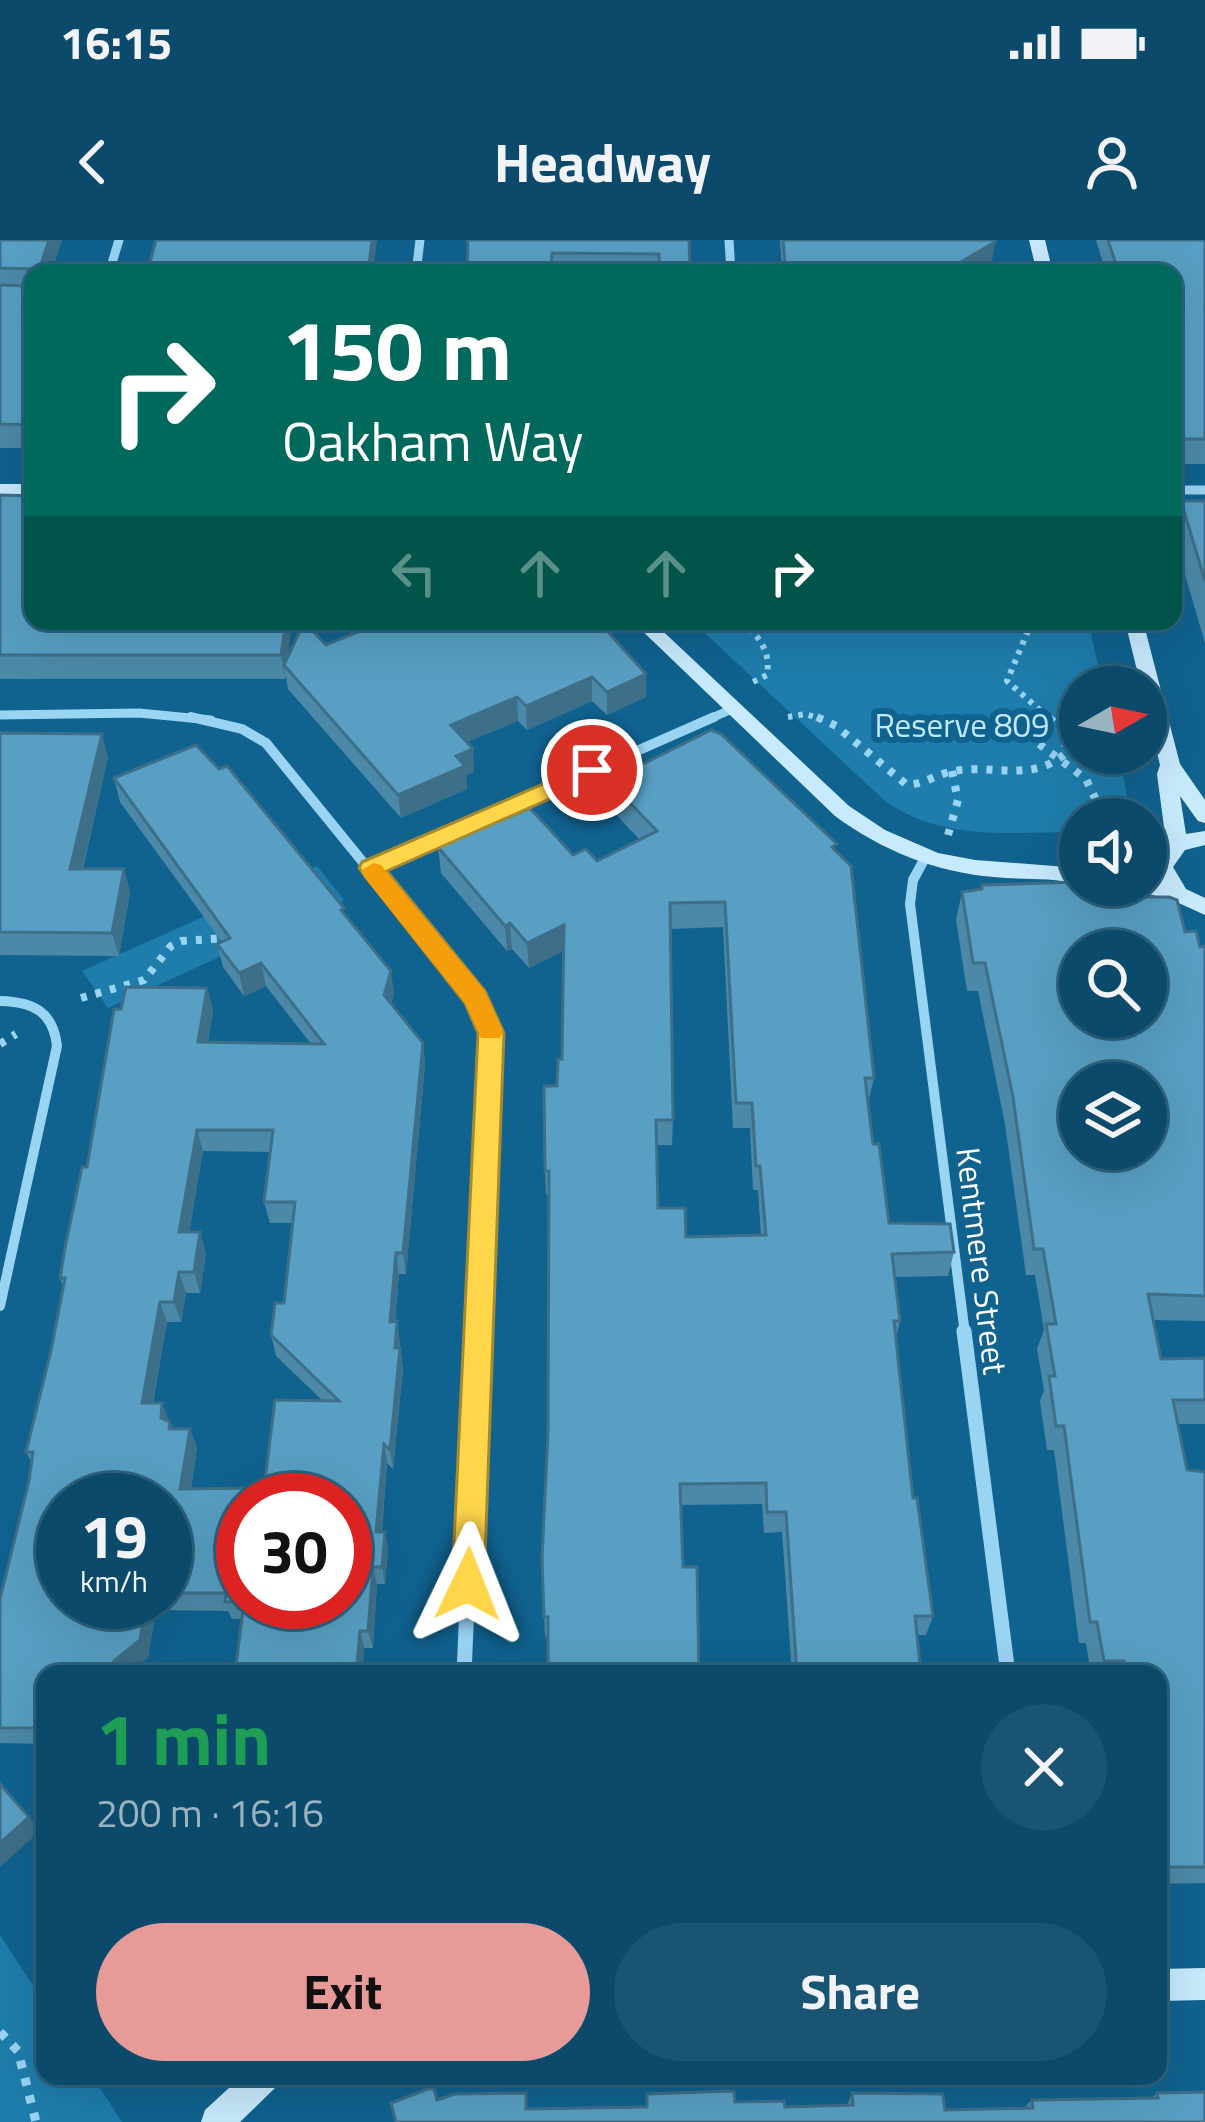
<!DOCTYPE html>
<html lang="en">
<head>
<meta charset="utf-8">
<style>
	:root { --surface:#0c4a6b; --page:#1a5473; --text:#f1f3f6; --muted:#9ab3c1; --line:#2c627e; --accent:#e69b98 }
	body { margin:0; font-family:"Titillium Web",sans-serif; background:var(--page); color:var(--text); height:100vh; display:flex; flex-direction:column; font-size:45px; white-space:nowrap }
	* { box-sizing:border-box; margin:0 }
	p { font-size:39px; color:var(--muted) }
	.icon { flex:none; width:66px; height:66px; fill:none; stroke:currentColor; stroke-width:2; stroke-linecap:round; stroke-linejoin:round }
	.map { position:relative; flex:1; overflow:hidden }
	.details { position:absolute; left:36px; top:1425px; width:1131px; height:420px; display:flex; flex-direction:column; background:var(--surface); border-radius:24px; box-shadow:0 12px 48px #0002,0 0 0 3px var(--line) }
	.details>* { flex:none }
	.banner { position:absolute; left:24px; top:24px; width:1158px; height:366px; border-radius:24px; box-shadow:0 12px 48px #0002,0 0 0 3px var(--line); background:#00695c; color:#fff; overflow:hidden }
	.needle { width:78px; rotate:81deg }
	.tools { position:absolute; left:1059px; top:426px; display:grid; gap:24px }
	.tools a { display:grid; place-items:center; width:108px; height:108px; border-radius:50%; background:var(--surface); box-shadow:0 12px 48px #0002,0 0 0 3px var(--line); font-size:60px }
	.speed { position:absolute; left:36px; top:1233px; display:flex; gap:24px; font-size:60px; font-weight:700; text-align:center }
	.speed>* { display:grid; place-content:center; width:156px; height:156px; border-radius:50%; background:var(--surface); box-shadow:0 12px 48px #0002,0 0 0 3px var(--line); line-height:1 }
	.speed small { font-size:30px; font-weight:400 }
	.speed .limit { border:18px solid #d22; background:#fff; color:#111 }
	.pin { position:absolute; display:grid; place-items:center; width:102px; height:102px; color:#fff; margin:-51px; border:6px solid #fff; border-radius:50%; box-shadow:0 3px 12px #0007 }
	.me { position:absolute; width:132px; margin:-66px; rotate:2deg; stroke-linejoin:round; filter:drop-shadow(0 0 9px #0008) }
	.turn { display:flex; align-items:center; gap:42px; height:252px; padding:0 60px; font-size:54px }
	.turn .icon { width:156px; height:156px; stroke-width:2.5 }
	.turn b { display:block; font-size:84px; line-height:102px }
	.lanes { display:flex; align-items:center; height:114px; padding:0 60px; background:#0003; justify-content:center; gap:60px; direction:ltr }
	.lanes .off { opacity:.35 }
	.round { display:grid; place-items:center; flex:none; width:126px; height:126px; border-radius:63px; background:var(--page) }
	.summary { display:flex; align-items:center; justify-content:space-between; height:204px; padding:0 60px }
	h1 { font-size:72px; font-weight:700; line-height:90px; color:#1e9e55 }
	.primary-button { display:flex; gap:24px; margin-top:auto; padding:24px 60px }
	.primary-button a { flex:1; height:138px; border-radius:72px; background:var(--accent); color:#111; font-size:48px; font-weight:700; line-height:138px; text-align:center }
	.primary-button a+a { background:var(--page); color:var(--text) }
	.status { display:flex; justify-content:space-between; align-items:center; height:84px; padding:0 60px; background:var(--surface); direction:ltr }
	.status svg { height:33px; fill:currentColor }
	header { display:flex; justify-content:space-between; align-items:center; height:156px; padding:0 60px; background:var(--surface); font-size:54px; font-weight:700 }
	.map>svg:first-child { display:block }
	.green { fill:#1e7dac }
	.lines { fill:none; stroke-linecap:round; stroke-linejoin:round }
	.path-far2 { stroke:#99d4f3; stroke-width:6; stroke-dasharray:4.5 6; stroke-linecap:butt }
	.path-far1 { stroke:#99d4f3; stroke-width:8; stroke-dasharray:6 9; stroke-linecap:butt }
	.path { stroke:#99d4f3; stroke-width:9; stroke-dasharray:8 10; stroke-linecap:butt }
	.street-far2 { stroke:#99d4f3; stroke-width:9 }
	.street-far1 { stroke:#99d4f3; stroke-width:10 }
	.street { stroke:#99d4f3; stroke-width:15 }
	.secondary { fill:#c8eafd; fill-rule:evenodd }
	.wall { fill:#4c89a8; fill-rule:evenodd }
	.shaded-wall { fill:#3e6f88 }
	.building { fill:#589fc3; stroke:#3e6f88; stroke-width:3; fill-rule:evenodd }
	.route { fill:#ffd54a; stroke:#a68a30; stroke-width:3 }
	.slow { fill:#f59e0b }
	.labels { text-anchor:middle; stroke-width:12; stroke-linejoin:round; paint-order:stroke }
	.park-label { font-size:33px; fill:#c0e9fd; stroke:#10628f }
	.street-label { font-size:33px; fill:#fff; stroke:#10628f }
</style>
</head>
<body>
<div class="status"><b>16:15</b><svg viewBox="0 0 49 12"><path d="M0 12V9h3v3zM5 12V6h3v6zM10 12V3h3v9zM15 12V0h3v12zM26 1h20v11H26zM47 4h2v5h-2z"/></svg></div>
<header><svg class="icon" aria-label="back" viewBox="0 0 24 24"><path d="M15 5l-7 7 7 7"/></svg>Headway<svg class="icon" aria-label="person" viewBox="0 0 24 24"><circle cx="12" cy="8" r="4"/><path d="M4 21q1-7 8-7t8 7"/></svg></header>
<div class="map">
<svg width="1205" height="1882" viewBox="0 0 1205 1882">
	<rect width="100%" height="100%" fill="#10628f"/>
	<g class="green">
		<path d="M692,381H1088L1103,447H1080V513H1119L1131,579H1080V592C1011,592 944,602 885,561Z"/>
		<path d="M317,626L344,660L108,768L82,731Z"/>
		<path d="M0,1695L45,1764V1836H92L122,1882H0Z"/>
	</g>
	<g class="lines">
		<g class="path-far2">
			<path d="M742,381C759,397 771,411 767,435L751,443"/>
			<path d="M1032,381L1007,441L1051,480"/>
			<path d="M788,477L805,474L825,480"/>
		</g>
		<g class="path-far1">
			<path d="M817,477L836,486L907,545C924,544 937,534 954,531C994,524 1032,543 1066,513L1065,492L1048,477"/>
			<path d="M1039,504L1086,539L1105,579"/>
			<path d="M948,595L958,560L952,531"/>
			<path d="M81,758L144,740L171,706L181,701L227,698"/>
			<path d="M0,804L16,794"/>
		</g>
		<path class="path" d="M0,1792L18,1811L36,1882"/>
		<g class="street-far2">
			<path d="M729,0L731,33"/>
			<path d="M109,33L119,0"/>
			<path d="M416,33L420,0"/>
			<path d="M1173,250H1205"/>
			<path d="M0,475L139,473L211,480"/>
			<path d="M707,480L732,469"/>
		</g>
		<g class="street-far1">
			<path d="M191,477L242,489L266,503L484,771L491,804L479,1094"/>
			<path d="M925,618L913,640L910,664L965,1094"/>
			<path d="M371,628L714,477"/>
			<path d="M0,761C33,762 53,771 57,806L0,1066"/>
		</g>
		<g class="street">
			<path d="M964,1091L1008,1434"/>
			<path d="M464,1434L479,1091"/>
		</g>
		<g class="secondary">
			<path d="M1029,0H1045L1053,33H1037Z"/>
			<rect x="0" y="244" width="33" height="10"/>
			<path d="M632,381H652L849,566L885,590L938,613L975,620L1080,628V644C1051,637 1023,640 994,637C935,632 883,611 835,576Z"/>
			<path d="M1125,381H1143L1180,524L1205,560V583L1198,581L1180,556L1186,594L1205,591V605L1185,610L1173,627L1186,649L1205,658V675L1172,660L1133,650L1130,645H1146V639L1160,642L1151,627L1166,602L1157,534L1160,525L1146,468V447H1141Z"/>
			<path d="M1205,1728V1760L1158,1761V1729Z"/>
			<path d="M242,1836H281L276,1847L240,1882H201L205,1870Z"/>
		</g>
	</g>
	<g class="wall">
		<path d="M0,0H62L51,33H33V208H0Z"/>
		<path d="M468,0H689L690,33H467Z"/>
		<path d="M780,0H995V2L991,25L978,33H782Z"/>
		<path d="M1096,0H1205V224H1173V33H1106Z"/>
		<path d="M0,255L288,416L326,405L611,395L646,434V457L607,475L592,461L527,490L518,481L467,502L474,532L466,535L467,549L401,578L288,449L286,436L285,439H0Z"/>
		<path d="M1181,261H1205V403L1173,294Z"/>
		<path d="M0,493L108,517L83,629H124L130,653L119,716L0,715Z"/>
		<path d="M114,538L346,676L394,753L391,764L423,803L425,825L406,1034H399L395,1081H397L403,1129L393,1229L387,1223L382,1292H385L388,1310L385,1344H377L373,1408H364L362,1434H235L242,1379H232L228,1371L156,1370L148,1417L127,1434H45V1504L0,1503V1359L29,1241L32,1223L26,1212L51,1111L63,1047L60,1038L87,927L121,769L207,748L213,771L208,802L311,804L266,746L244,756L223,727L217,704L222,702L120,562ZM203,911L271,912L264,962L270,983H293L284,1063L271,1095L276,1116L323,1161L264,1248L191,1249L197,1208L190,1189H173L170,1182L153,1163L167,1082H181L186,1053H200L206,1013L189,992ZM165,1260V1362H63Z"/>
		<path d="M609,541L836,611L874,838L868,863L873,904L889,983L954,1012L948,1036L895,1037L900,1081L896,1099L913,1258L933,1376L926,1395H917L921,1434H792L782,1292L764,1293L762,1264L681,1265L548,1397L545,1396L542,1318L548,1193L549,955H546L545,931L562,819L563,711L529,728L512,709L507,711L441,633L438,607L573,615L597,621L640,600L609,567ZM723,687L733,888H750L753,950H758L761,996L686,997L658,968L656,905H672L673,880L670,689Z"/>
		<path d="M1091,648L1104,657L1185,692L1200,707L1205,706V1081L1153,1080L1161,1119L1205,1118V1184H1178L1187,1230L1205,1232V1643L1158,1644V1434H1091L1086,1403H1079L1054,1210H1047L1040,1161L1044,1150L1037,1109L1044,1090L1035,1035H1026L1005,884L978,751H967L956,680L962,652Z"/>
		<path d="M852,1853L945,1870L1024,1868L1032,1860L1151,1859L1157,1853L1205,1882H396L438,1860L528,1869L646,1867L735,1862L785,1867L847,1866Z"/>
	</g>
	<g class="shaded-wall">
		<path d="M49,0H62L51,33H38Z"/>
		<path d="M372,0H377L373,33H368Z"/>
		<path d="M995,2L991,25L978,33H947V30Z"/>
		<path d="M286,381H293L286,428L284,425L285,439L281,415Z"/>
		<path d="M646,434V457L607,475V452Z"/>
		<path d="M592,437V461L527,490L526,466Z"/>
		<path d="M517,457L518,481L453,508L451,485Z"/>
		<path d="M102,494L108,517L77,652L70,629Z"/>
		<path d="M473,509L474,532L466,535L467,549L401,578L398,555L456,516Z"/>
		<path d="M124,629L130,653L119,716L112,693Z"/>
		<path d="M510,683L512,709L507,711L505,686Z"/>
		<path d="M564,685V711L529,728L527,703Z"/>
		<path d="M261,723L266,746L244,756L239,733Z"/>
		<path d="M391,731L394,753L387,778L384,755Z"/>
		<path d="M207,748L213,771L204,824L198,802Z"/>
		<path d="M423,803L425,825L406,1034L403,1013Z"/>
		<path d="M197,890L203,911L186,1013L179,992Z"/>
		<path d="M200,992L206,1013L200,1053L194,1032Z"/>
		<path d="M396,1013L399,1034L393,1102L390,1082Z"/>
		<path d="M179,1032L186,1053L181,1082L174,1062Z"/>
		<path d="M160,1062L167,1082L149,1182L142,1163Z"/>
		<path d="M397,1081L400,1102L398,1125L400,1108L403,1129L393,1229L390,1210Z"/>
		<path d="M162,1163L170,1182L177,1201L161,1178Z"/>
		<path d="M190,1189L197,1208L188,1268L180,1249Z"/>
		<path d="M384,1204L387,1223L380,1310L376,1292Z"/>
		<path d="M385,1292L388,1310L385,1344L382,1327Z"/>
		<path d="M373,1327L377,1344L373,1408L368,1391Z"/>
		<path d="M146,1362H152L156,1370L148,1417L127,1434H121L114,1421Z"/>
		<path d="M360,1391L364,1408L362,1434H356Z"/>
		<path d="M29,1577L40,1591L0,1627V1603Z"/>
	</g>
	<g class="building">
		<path d="M0,0H49L38,33L33,34L31,29L0,28Z"/>
		<path d="M156,0H372L368,33H147Z"/>
		<path d="M468,0H689L690,33H659V14L552,13L551,33H467Z"/>
		<path d="M783,0H995V2L947,30L952,33H786Z"/>
		<path d="M1108,0H1205V199H1173V33H1119Z"/>
		<path d="M33,42V49L27,66H33V185L0,184V45L27,46Z"/>
		<path d="M0,255L33,256V381H286L281,415H0Z"/>
		<path d="M1181,261H1205V341Z"/>
		<path d="M385,381H605L611,389L607,391L646,434L607,452L592,437L526,466L517,457L451,485L473,509L456,516L465,526L398,555L284,425L304,382L326,405Z"/>
		<path d="M711,490L721,494L837,604L832,607L851,626L874,838H865L873,904H879L889,983L950,984L954,1012L892,1014L900,1081H894L913,1258H917L933,1376H915L921,1434H797L786,1272H767L766,1243L680,1244L683,1327H697L699,1434H548V1377H544L542,1318L548,1193L549,931H545L544,846H557L558,819H562L564,685L527,703L510,683L505,686L438,607L530,568L573,615L586,609L597,621L657,591L609,541ZM725,662L736,863H752L756,926H760L766,995L686,997L685,968H658L656,880H673L670,663Z"/>
		<path d="M0,493L102,494L70,629H124L112,693L0,692Z"/>
		<path d="M196,505L219,529L227,526L344,668L341,670L391,731L384,755L423,803L403,1013H396L390,1082L397,1081L395,1108H400L390,1210L384,1204L376,1292H385L382,1327H373L368,1391H360L356,1434H235L244,1362H345V1260H243V1362H225L226,1353H165V1260H63V1362H146L140,1400L114,1421L125,1434H45V1488H0V1359L29,1241L33,1212H26L51,1111L65,1038H60L65,1008L82,927H87L114,769H121L126,747L207,748L198,802L324,804L261,723L239,733L217,704L230,698L114,538ZM197,890H273L264,962H295L284,1063H275L271,1095L339,1161L275,1160L264,1248L180,1249L190,1189H169L170,1182L161,1178L162,1163H142L160,1062H174L179,1032H194L200,992H179Z"/>
		<path d="M1080,642V645H1091V648H1102L1104,657H1169L1177,660L1185,692L1196,691L1200,707L1205,706V1056L1148,1054L1161,1119L1205,1118V1160H1173L1187,1230L1205,1232V1627H1158V1434H1127L1124,1421H1104L1097,1382H1090L1064,1186H1056L1049,1136H1055L1046,1084H1056L1043,1009H1034L1013,857L985,723H973L962,652L982,649V645ZM1080,711H1146V777H1080ZM1080,843H1146V909H1080Z"/>
		<path d="M0,1544L29,1577L0,1603Z"/>
		<path d="M433,1847L437,1860L455,1854L526,1853V1869L647,1867V1854L702,1852L734,1851L735,1862L784,1861L785,1867L853,1865L852,1853L943,1854L945,1870L1033,1868L1032,1860L1158,1858L1157,1853L1205,1852V1882H396L391,1863Z"/>
	</g>
	<path class="route" d="M592,523L604,530L601,536L387,631L485,751L504,793L484,1344L479,1354L468,1359L457,1354L452,1344L478,793L465,763L359,628L362,622Z"/>
	<path class="slow" d="M373,623L381,625L485,751L503,791L500,798H481L465,763L364,637L361,631Z"/>
	<g class="labels">
		<g class="park-label">
			<text x="962" y="497">Reserve 809</text>
		</g>
		<g class="street-label">
			<text transform="translate(982 1021) rotate(83)" y="12">Kentmere Street</text>
		</g>
	</g>
</svg>
<div class="tools">
<a><svg class="needle" viewBox="-14 -14 28 28"><path d="M0-13l5 13h-10z" fill="#e53935"/><path d="M0 13l5-13h-10z" fill="#9ab3c1"/></svg></a>
<a><svg class="icon" aria-label="sound" viewBox="0 0 24 24"><path d="M4 9h4l5-4v14l-5-4H4zM17 9q2 3 0 6"/></svg></a>
<a><svg class="icon" aria-label="search" viewBox="0 0 24 24"><circle cx="10" cy="10" r="6"/><path d="M15 15l6 6"/></svg></a>
<a><svg class="icon" aria-label="layers" viewBox="0 0 24 24"><path d="M12 4l9 5-9 5-9-5zM3 14l9 5 9-5"/></svg></a>
</div>
<div class="speed"><div>19<small>km/h</small></div><div class="limit">30</div></div>
<div class="pin" style="left:592px;top:530px;background:#d93025"><svg class="icon" aria-label="arrive" viewBox="0 0 24 24"><path d="M6 21V4h12l-3 4 3 4H6"/></svg></div>
<svg class="me" style="left:468px;top:1344px" viewBox="-20 -20 40 40"><path d="M0-17L14 15 0 8-14 15z" fill="#ffd54a" stroke="#fff" stroke-width="4"/></svg>
<div class="banner">
<div class="turn"><svg class="icon" aria-label="right" viewBox="0 0 24 24"><path d="M7 20v-9h11M14 6l5 5-5 5"/></svg><div><b>150 m</b>Oakham Way</div></div>
<div class="lanes"><svg class="icon off" aria-label="left" viewBox="0 0 24 24"><path d="M17 20v-9H6M10 6l-5 5 5 5"/></svg><svg class="icon off" aria-label="ahead" viewBox="0 0 24 24"><path d="M12 20V5M6 11l6-6 6 6"/></svg><svg class="icon off" aria-label="ahead" viewBox="0 0 24 24"><path d="M12 20V5M6 11l6-6 6 6"/></svg><svg class="icon" aria-label="right" viewBox="0 0 24 24"><path d="M7 20v-9h11M14 6l5 5-5 5"/></svg></div>
</div>
<section class="details">
<div class="summary"><div><h1>1 min</h1><p>200 m · 16:16</p></div><a class="round"><svg class="icon" aria-label="close" viewBox="0 0 24 24"><path d="M6 6l12 12M18 6L6 18"/></svg></a></div>
<div class="primary-button"><a>Exit</a><a>Share</a></div>
</section>
</div>
</body>
</html>
